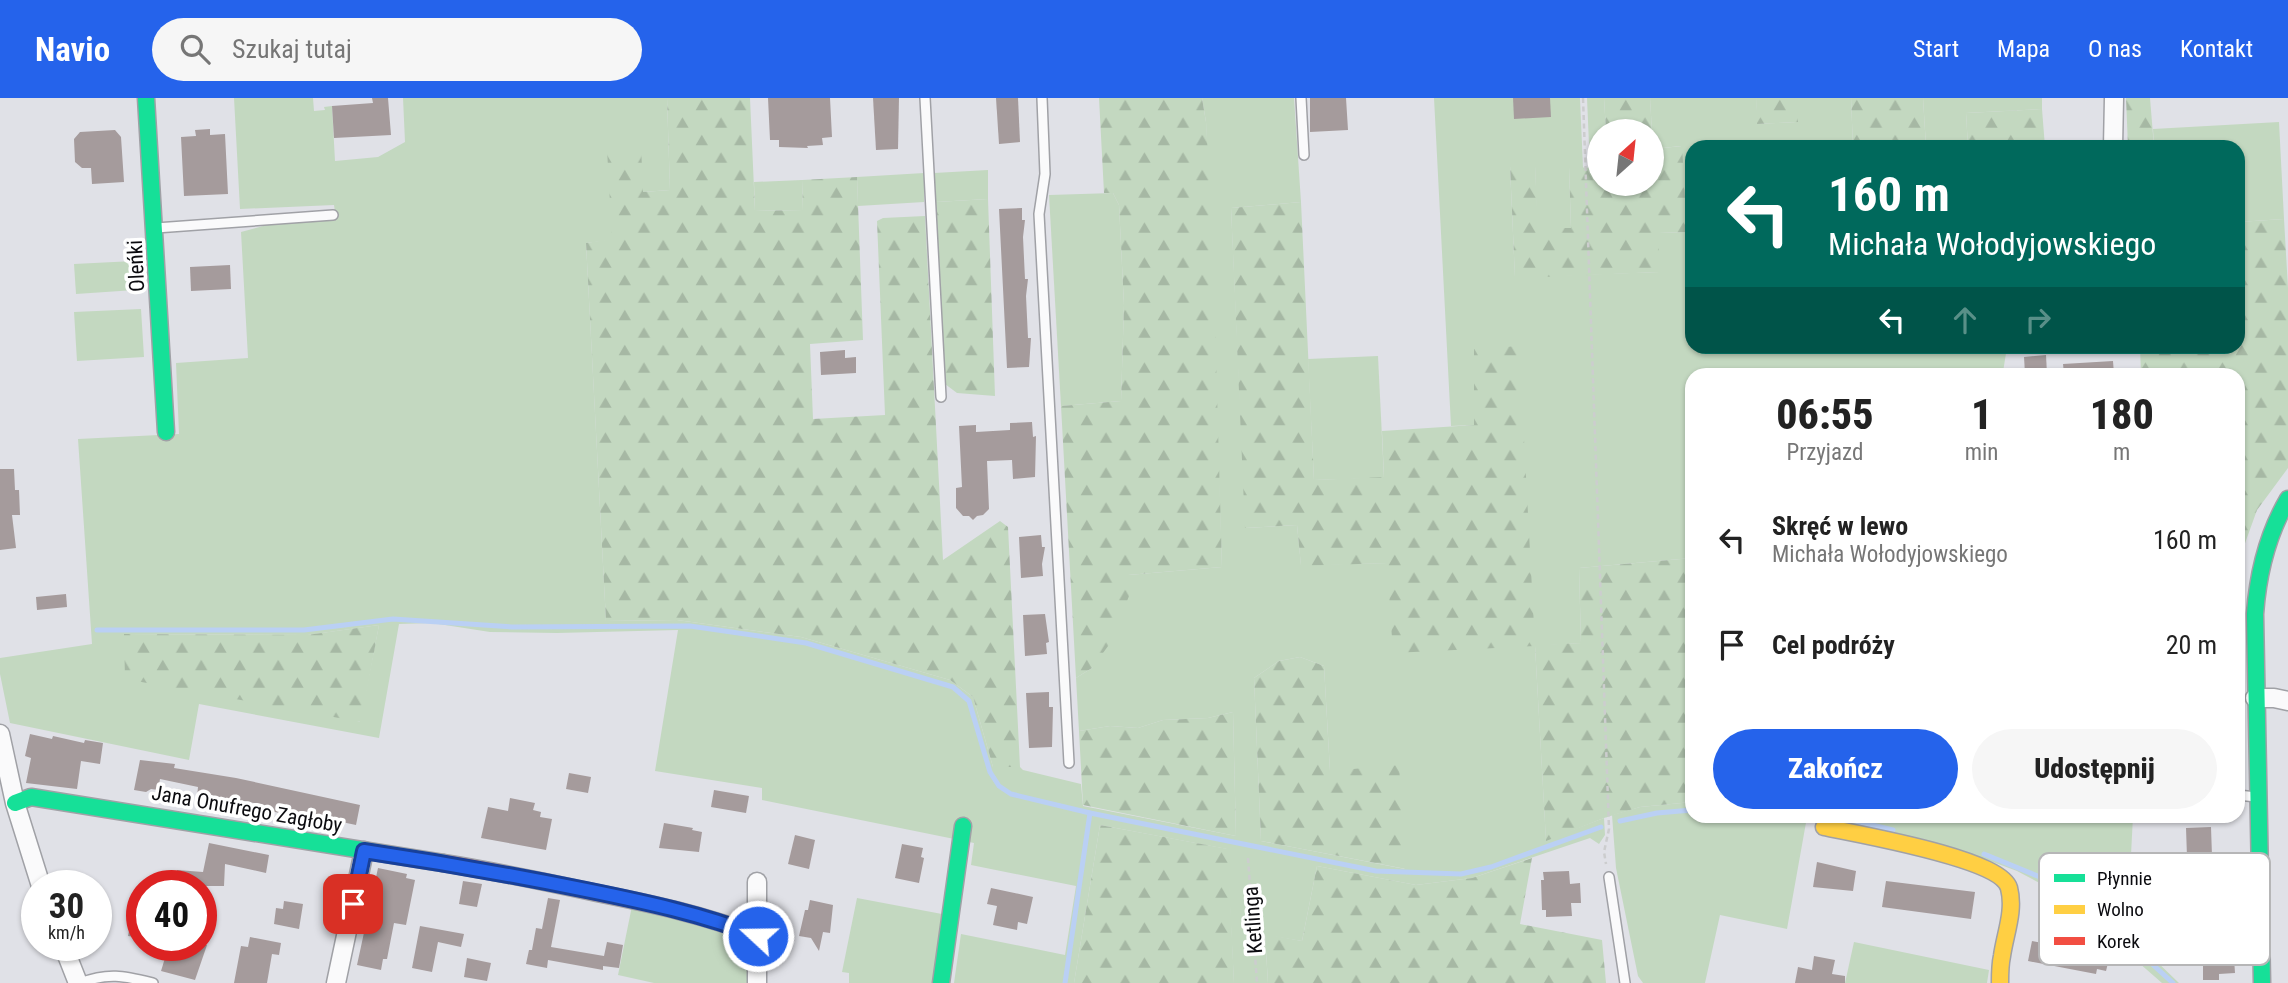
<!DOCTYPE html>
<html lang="pl">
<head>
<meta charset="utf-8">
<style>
	:root { --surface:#fff; --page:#f6f6f6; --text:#222; --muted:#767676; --accent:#2563eb }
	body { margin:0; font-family:"Roboto Condensed",sans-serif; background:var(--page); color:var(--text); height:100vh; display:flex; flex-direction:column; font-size:26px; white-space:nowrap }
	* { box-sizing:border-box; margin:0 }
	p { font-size:23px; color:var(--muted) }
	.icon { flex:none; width:38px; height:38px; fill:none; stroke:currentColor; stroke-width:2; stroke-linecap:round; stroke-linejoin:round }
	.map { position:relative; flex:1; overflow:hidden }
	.drawer { position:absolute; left:1685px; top:270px; width:560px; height:455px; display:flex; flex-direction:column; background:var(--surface); border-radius:21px; box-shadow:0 2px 5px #0004 }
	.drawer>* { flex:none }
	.top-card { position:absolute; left:1685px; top:42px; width:560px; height:214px; border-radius:21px; box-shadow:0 2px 5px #0004; background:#00695c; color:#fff; overflow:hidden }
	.needle { width:46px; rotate:27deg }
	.fabs { position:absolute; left:1587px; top:21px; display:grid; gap:14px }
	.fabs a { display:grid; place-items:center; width:77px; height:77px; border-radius:50%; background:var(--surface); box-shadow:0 2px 5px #0004; font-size:35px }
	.speed { position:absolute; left:21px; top:772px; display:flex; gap:14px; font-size:35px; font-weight:700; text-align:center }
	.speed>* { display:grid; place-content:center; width:91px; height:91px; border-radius:50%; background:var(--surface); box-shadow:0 2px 5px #0004; line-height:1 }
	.speed small { font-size:18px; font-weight:400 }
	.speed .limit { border:10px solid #d22; background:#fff; color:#111 }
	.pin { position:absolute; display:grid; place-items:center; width:60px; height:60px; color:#fff; margin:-30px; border-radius:14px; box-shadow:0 4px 10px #0006 }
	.me { position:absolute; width:77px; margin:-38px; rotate:291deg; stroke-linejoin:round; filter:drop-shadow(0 0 5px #0008) }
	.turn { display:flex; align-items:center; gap:24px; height:147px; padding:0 28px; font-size:32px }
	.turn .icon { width:91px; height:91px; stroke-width:2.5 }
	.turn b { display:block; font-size:49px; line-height:60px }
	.lanes { display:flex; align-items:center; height:66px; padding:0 28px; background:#0003; justify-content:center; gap:35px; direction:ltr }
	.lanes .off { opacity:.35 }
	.eta { display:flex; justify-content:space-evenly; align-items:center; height:119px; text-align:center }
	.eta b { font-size:42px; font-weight:800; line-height:49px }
	.cta { display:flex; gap:14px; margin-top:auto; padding:14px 28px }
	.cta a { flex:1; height:80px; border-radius:42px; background:var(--accent); color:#fff; font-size:28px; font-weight:800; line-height:80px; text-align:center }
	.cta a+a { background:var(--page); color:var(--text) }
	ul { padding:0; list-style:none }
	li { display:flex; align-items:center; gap:21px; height:105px; padding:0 28px }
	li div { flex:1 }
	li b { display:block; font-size:26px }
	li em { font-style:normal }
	header { display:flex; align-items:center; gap:42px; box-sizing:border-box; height:98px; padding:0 35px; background:var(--accent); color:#fff }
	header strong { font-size:33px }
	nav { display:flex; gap:38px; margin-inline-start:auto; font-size:24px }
	.search { width:490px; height:63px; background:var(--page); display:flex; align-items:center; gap:18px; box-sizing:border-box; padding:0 24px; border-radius:38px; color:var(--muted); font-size:26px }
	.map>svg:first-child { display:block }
	.green { fill:#c3d8c0; fill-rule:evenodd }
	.forest { fill:url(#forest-firs) }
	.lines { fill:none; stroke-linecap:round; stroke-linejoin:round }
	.stream { stroke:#bad0f4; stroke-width:5 }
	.building { fill:#a59b9c }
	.lane-casing { stroke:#a0a1a6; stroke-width:12 }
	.street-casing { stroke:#a0a1a6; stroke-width:21 }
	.fast-casing { stroke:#a0a1a6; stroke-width:19 }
	.slow-casing { stroke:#a0a1a6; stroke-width:19 }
	.jam-casing { stroke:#a0a1a6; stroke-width:19 }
	.path { stroke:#cccdce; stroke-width:2.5; stroke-dasharray:5 3.5; stroke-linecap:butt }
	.lane { stroke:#fafafb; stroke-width:9 }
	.street { stroke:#fafafb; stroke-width:18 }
	.fast { stroke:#16e098; stroke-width:16 }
	.slow { stroke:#ffcf43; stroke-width:16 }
	.jam { stroke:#f24e42; stroke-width:16 }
	.route-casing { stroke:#184099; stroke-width:18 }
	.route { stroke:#2563eb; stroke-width:12 }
	.labels { text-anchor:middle; stroke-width:7; stroke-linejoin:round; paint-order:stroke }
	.street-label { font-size:21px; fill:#0b0b0f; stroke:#fff }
	.key { fill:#fff; stroke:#b6b6b7; stroke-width:2 }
	.key-label { font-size:19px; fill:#0b0b0f }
</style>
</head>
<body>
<header>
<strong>Navio</strong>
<div class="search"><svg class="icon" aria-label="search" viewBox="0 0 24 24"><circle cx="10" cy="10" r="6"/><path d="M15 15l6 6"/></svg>Szukaj tutaj</div>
<nav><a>Start</a><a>Mapa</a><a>O nas</a><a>Kontakt</a></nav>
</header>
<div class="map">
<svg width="2288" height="885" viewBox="0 0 2288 885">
	<defs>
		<pattern id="forest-firs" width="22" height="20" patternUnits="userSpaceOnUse" patternTransform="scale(1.75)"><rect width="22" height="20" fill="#c3d8c0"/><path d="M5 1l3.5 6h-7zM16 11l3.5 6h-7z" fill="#a6b8a4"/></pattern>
	</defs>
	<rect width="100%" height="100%" fill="#e0e1e7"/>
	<g class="green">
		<path d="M234,0H313L314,13L325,12L324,9L332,8L335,63L378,59L405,44L403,0H667L670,92L643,94L612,142L586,145L606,523L677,522L801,539L950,582L973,599L993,669H1020L1023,672L1081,686L1083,708L1236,738L1233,614L1208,620L1163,622L1138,630L1110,628L1079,633L1076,580L1092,570L1128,477L1222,469L1206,24L1202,0H1294L1301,104L1231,110L1246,430L1297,427L1301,467L1387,465L1475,327L1451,328L1434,0H1580L1583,70H1569L1571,130H1537L1535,68L1510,69L1515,179L1659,174V135L1687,134L1681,48L1653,51L1650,0H1756L1758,26L1797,24V0H1851L1853,49H1692V248L2007,249L2003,274L1997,276H1692V460L1579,470L1581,545L1535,548L1546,742L1604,720L1605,737L1599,746L1590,740L1472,780L1416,787L1317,768L1302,843L1265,837L1268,885H1234L1227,751L1100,727L1074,885H954L961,836L1065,857L1076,788L971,767L974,745L762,702V690L655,673L678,532L557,535L490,534L432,525L399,526L379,640L199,606L189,662L10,625L0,576V560L92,546L78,341L179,336L176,265L248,260L241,134L267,127L336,122L334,107L240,111ZM379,527L360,624L124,536L308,537ZM1300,559L1324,568L1330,673L1405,771L1261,743L1254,580L1279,563Z"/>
		<path d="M1587,0H1604L1606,33H1600L1599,70H1590Z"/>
		<path d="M1923,0H2042V11L1966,15L1968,49H1880V46L1926,48Z"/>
		<path d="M2279,24L2284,121L2238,124V49H2154L2153,31Z"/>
		<path d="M988,72V101L936,104L934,75Z"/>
		<path d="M924,75V104L858,108L857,79Z"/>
		<path d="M802,82L803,112L755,113L754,84Z"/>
		<path d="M1113,95L1119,107L1124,207L1121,303L1061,308L1049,97Z"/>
		<path d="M134,163L135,192L76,196L74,166Z"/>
		<path d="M141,211L144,259L77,263L74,214Z"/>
		<path d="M1378,258L1384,380L1314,382L1308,261Z"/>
		<path d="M1692,704V718H2133L2127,835L2179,885H2162L2076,810L2077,805L2017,773L1982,760L1807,719L1787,831L1720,817L1705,885H1643L1638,878L1616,770L1612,717L1640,709Z"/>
		<path d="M857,800L942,816L934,885H849V875L842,874Z"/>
		<path d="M632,808C667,815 728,818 747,853C752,863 751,874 751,885H654L618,877Z"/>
		<path d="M1854,844L1989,872L1987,885H1845Z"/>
	</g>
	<g class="forest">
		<path d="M667,0H750L755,113L803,112L802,82L857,79L863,242L810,246L813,321L885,317L877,123L883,120L925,118L943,462L1000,423L1008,429L1020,669H993L973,599L950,582L801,539L677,522L606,523L586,145L612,141L607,51L641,47L643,94L670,92Z"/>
		<path d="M1099,0H1202L1206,24L1212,121L1222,469L1128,477L1129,498L1111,544L1092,570L1076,580L1061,308L1121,303L1124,207L1119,107L1113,95H1104Z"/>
		<path d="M1604,0H1650L1653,51L1682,48L1687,134L1659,135V174L1515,180L1510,68H1535L1538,130H1571L1569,69L1599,70L1600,86H1652V33H1606Z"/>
		<path d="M1756,0H1797L1798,24L1757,26Z"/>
		<path d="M1851,0H1923L1926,49L1880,46V49H1853Z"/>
		<path d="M2126,0H2150L2154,49H2128Z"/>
		<path d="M2042,11L2045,49H1968L1966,15Z"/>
		<path d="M988,101L995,298L957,295L945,286L936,104Z"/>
		<path d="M1301,104L1314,382L1384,379L1382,333L1474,327V251L1519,248L1535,547L1581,545L1579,470L1692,460V704L1640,709L1604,720L1546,743L1535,548L1393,555L1387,465L1301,468L1297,427L1245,430L1231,110Z"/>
		<path d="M2284,121L2288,190V370L2257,412L2239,462L2238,276H2141L2140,249L2238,248V124Z"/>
		<path d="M379,527L361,624L125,581L124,536L307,537Z"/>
		<path d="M1300,559L1324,568L1330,673L1399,667L1406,771L1261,743L1254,580L1279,563Z"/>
		<path d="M1233,614L1236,738L1083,707L1079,633L1110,628L1138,630L1163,622L1208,620Z"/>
		<path d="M1100,727L1228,751L1234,885H1074Z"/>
		<path d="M1532,760L1520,826L1602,842L1606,885H1268L1265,836L1302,843L1317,768L1416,787L1472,780Z"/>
	</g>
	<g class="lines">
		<g class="stream">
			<path d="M97,532H304L393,521L512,529L690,528L806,545L953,589L969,603L990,674L999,688L1011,696L1090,715L1376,773L1461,776L1491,769L1601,729"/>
			<path d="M1835,718L1893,732"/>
			<path d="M1620,723L1657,715L1692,712"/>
			<path d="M1984,756L2040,779L2081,801L2173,885"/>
			<path d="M1065,885L1090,715"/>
		</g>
	</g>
	<g class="building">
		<path d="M372,0H388L391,37L334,40L332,8L373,5Z"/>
		<path d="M768,0H830L832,39L822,40L823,47L807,48L808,50L779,49V42H770Z"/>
		<path d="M873,0H899L898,51L876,52Z"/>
		<path d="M996,0H1018L1020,44L999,46Z"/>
		<path d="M1310,0H1346L1348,32L1310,34Z"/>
		<path d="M1513,0H1550L1551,19L1514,21Z"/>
		<path d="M210,31V37L225,36L228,96L184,98L181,39L196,38L195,32Z"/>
		<path d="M115,32L121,39L124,84L92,86L91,70H82L75,64L74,41L80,34Z"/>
		<path d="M1022,110V122H1025L1023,139L1025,181H1028L1026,198L1028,240H1031L1029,269L1007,270L999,111Z"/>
		<path d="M230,167L231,191L191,193L190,169Z"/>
		<path d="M845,252V260L856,259V275L821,277L820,254Z"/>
		<path d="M2046,257L2047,276H2025L2024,259Z"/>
		<path d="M2113,263L2114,276H2064L2063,266Z"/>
		<path d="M1032,324L1033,339L1036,338L1035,379L1013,381L1012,362L987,363L989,411L983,417L977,418L973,422L969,418H963L956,410V390L962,389L959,328L976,327V334L1010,332V325Z"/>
		<path d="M0,371H14L15,392H19L20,417H12L16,450L0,452Z"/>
		<path d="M1041,437L1042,449H1045L1042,466L1043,478L1021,480L1019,439Z"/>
		<path d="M66,496L67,509L37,512L36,499Z"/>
		<path d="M1045,516L1049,544L1046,545L1047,556L1025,558L1023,517Z"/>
		<path d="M1049,594V609H1053L1052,649L1029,650L1026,595Z"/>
		<path d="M30,636L52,641L53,638L84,645L85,642L103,645L100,666L81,663L77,691L26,685L31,660L25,658Z"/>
		<path d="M140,662L175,666L174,670L236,680L360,707L356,727L294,714H284V716L253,709L254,705L224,700L223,703L197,699L198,689L160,681L158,692L151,691L146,694L134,692Z"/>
		<path d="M569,675L591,679L588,695L566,691Z"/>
		<path d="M714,692L749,698L746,715L711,709Z"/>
		<path d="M510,700L535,705L533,712L541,714L540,719L552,721L546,752L481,740L488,709L508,713Z"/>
		<path d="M664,725L693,730L692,732L702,734L699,754L659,750Z"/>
		<path d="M2211,729L2212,758H2207L2208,778H2200L2201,807H2217L2216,826L2150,823V805L2173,806L2171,759H2187L2186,730Z"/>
		<path d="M795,737L815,742L809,771L788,766Z"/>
		<path d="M209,745L269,757L266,775L225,766L224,788H176L177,772L203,774Z"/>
		<path d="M902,746L923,750L921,759L924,760L919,785L895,780Z"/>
		<path d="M1817,764L1856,773L1853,793L1813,789Z"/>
		<path d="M378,770L407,776L406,780L415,782L406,827L394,825L387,861H383L381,872L357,867Z"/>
		<path d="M1569,773L1570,786L1580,785L1581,805H1571L1572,818L1546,819V812H1542L1541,782H1544L1543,774Z"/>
		<path d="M463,783L482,786L477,809L459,806Z"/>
		<path d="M1886,783L1975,794L1971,821L1882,809Z"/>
		<path d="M991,790L1033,799L1027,826L1018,824L1017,832L993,827L997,808L987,806Z"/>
		<path d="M548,800L560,802L551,849L604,858L607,844L623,847L619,870L603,868V872L548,862L547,870L526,866L529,852H532L536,830L542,831Z"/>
		<path d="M135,801H142V840L128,838Z"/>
		<path d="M810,802L833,807L830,835L823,834L819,853L811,840L799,838L805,812H808Z"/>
		<path d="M284,803L303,806L299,831L274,826L276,810L283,811Z"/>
		<path d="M420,828L464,836L461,849L438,844L432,874L412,870Z"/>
		<path d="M250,839L281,845L279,857L272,856L267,885H234L241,848L248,849Z"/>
		<path d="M2081,841L2102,845L2100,856L2110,857L2106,873L2097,871L2096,876L2028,863L2032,843L2079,852Z"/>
		<path d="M169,847H207L195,882L161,873Z"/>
		<path d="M1814,858L1835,862L1832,876L1845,878V885H1795L1798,869L1812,872Z"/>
		<path d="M467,860L491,865L487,883L464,879Z"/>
		<path d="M2234,860L2235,875L2219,876V882H2203V861Z"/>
	</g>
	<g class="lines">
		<g class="lane-casing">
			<g id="lane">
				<path d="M925,0L941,299"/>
				<path d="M1042,0L1045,76L1039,116L1069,665"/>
				<path d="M1301,0L1304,57"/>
				<path d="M156,130L333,117"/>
				<path d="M2238,697L2256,699"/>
				<path d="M1609,779L1625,885"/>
				<path d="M80,885C109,874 124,878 153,885"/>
			</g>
		</g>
		<g class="street-casing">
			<g id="street">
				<path d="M2113,49L2114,0"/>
				<path d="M2255,600H2274L2288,603"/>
				<path d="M0,636L15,705L41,788"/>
				<path d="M757,784V885"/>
				<path d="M63,847L78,885"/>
				<path d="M336,885L364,753"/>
			</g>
		</g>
		<g class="fast-casing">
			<g id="fast">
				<path d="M146,0L166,334"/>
				<path d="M15,705L31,699L443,765"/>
				<path d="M941,885L963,728"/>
				<path d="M2262,885L2255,516C2258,474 2267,437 2288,401"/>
			</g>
		</g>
		<g class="slow-casing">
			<path id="slow" d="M1824,729C1856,736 2000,760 2009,790C2015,813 2005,836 2002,858C2000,867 2000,876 2000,885"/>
		</g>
		<g class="jam-casing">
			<path id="jam" d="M443,765C495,773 546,784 597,795C652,806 705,817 758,838"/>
		</g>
		<g class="path">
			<path d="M1583,0L1609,731L1604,754L1606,766"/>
			<path d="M1248,760L1257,885"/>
		</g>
		<use href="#lane" class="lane"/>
		<use href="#street" class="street"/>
		<use href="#fast" class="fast"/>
		<use href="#slow" class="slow"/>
		<use href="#jam" class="jam"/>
	</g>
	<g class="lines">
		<g class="route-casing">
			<path id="route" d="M353,806L364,753C438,764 512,777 586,792C645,804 702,816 758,838"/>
		</g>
		<use href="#route" class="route"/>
	</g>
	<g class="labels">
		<g class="street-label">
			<text transform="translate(136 168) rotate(-93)" y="7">Oleńki</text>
			<text transform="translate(247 711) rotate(10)" y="7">Jana Onufrego Zagłoby</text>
			<text transform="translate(1253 822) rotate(-94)" y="7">Ketlinga</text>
		</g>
	</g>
	<rect x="2039" y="755" width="231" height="112" rx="10" class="key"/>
	<rect x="2054" y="776" width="31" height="8" fill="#16e098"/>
	<rect x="2054" y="807" width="31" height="9" fill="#ffcf43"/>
	<rect x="2054" y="839" width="31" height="8" fill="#f24e42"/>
	<g class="key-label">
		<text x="2097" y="787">Płynnie</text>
		<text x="2097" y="818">Wolno</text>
		<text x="2097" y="850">Korek</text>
	</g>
</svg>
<div class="fabs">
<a><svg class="needle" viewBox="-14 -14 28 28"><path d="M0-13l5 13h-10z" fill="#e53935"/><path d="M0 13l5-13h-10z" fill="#767676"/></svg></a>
</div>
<div class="speed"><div>30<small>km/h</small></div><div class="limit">40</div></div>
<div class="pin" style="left:353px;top:806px;background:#d93025"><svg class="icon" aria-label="arrive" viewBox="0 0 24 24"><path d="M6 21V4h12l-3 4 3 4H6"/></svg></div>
<svg class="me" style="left:758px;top:838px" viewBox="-20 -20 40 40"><circle r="17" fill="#2563eb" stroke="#fff" stroke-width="3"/><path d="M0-11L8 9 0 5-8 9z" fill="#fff"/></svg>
<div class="top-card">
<div class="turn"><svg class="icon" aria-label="left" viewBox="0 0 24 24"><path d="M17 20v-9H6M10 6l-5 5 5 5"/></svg><div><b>160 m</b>Michała Wołodyjowskiego</div></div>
<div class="lanes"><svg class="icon" aria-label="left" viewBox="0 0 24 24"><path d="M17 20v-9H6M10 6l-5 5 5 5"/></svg><svg class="icon off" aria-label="ahead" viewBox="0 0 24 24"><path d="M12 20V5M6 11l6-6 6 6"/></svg><svg class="icon off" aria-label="right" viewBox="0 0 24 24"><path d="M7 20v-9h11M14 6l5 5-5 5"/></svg></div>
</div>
<section class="drawer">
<div class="eta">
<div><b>06:55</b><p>Przyjazd</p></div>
<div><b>1</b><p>min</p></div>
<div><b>180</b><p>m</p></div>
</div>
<ul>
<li><svg class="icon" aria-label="left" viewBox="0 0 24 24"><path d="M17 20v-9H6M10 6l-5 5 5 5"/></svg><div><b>Skręć w lewo</b><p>Michała Wołodyjowskiego</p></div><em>160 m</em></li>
<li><svg class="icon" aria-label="arrive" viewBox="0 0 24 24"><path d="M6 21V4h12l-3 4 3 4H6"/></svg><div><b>Cel podróży</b></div><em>20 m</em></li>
</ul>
<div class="cta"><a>Zakończ</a><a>Udostępnij</a></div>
</section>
</div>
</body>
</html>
